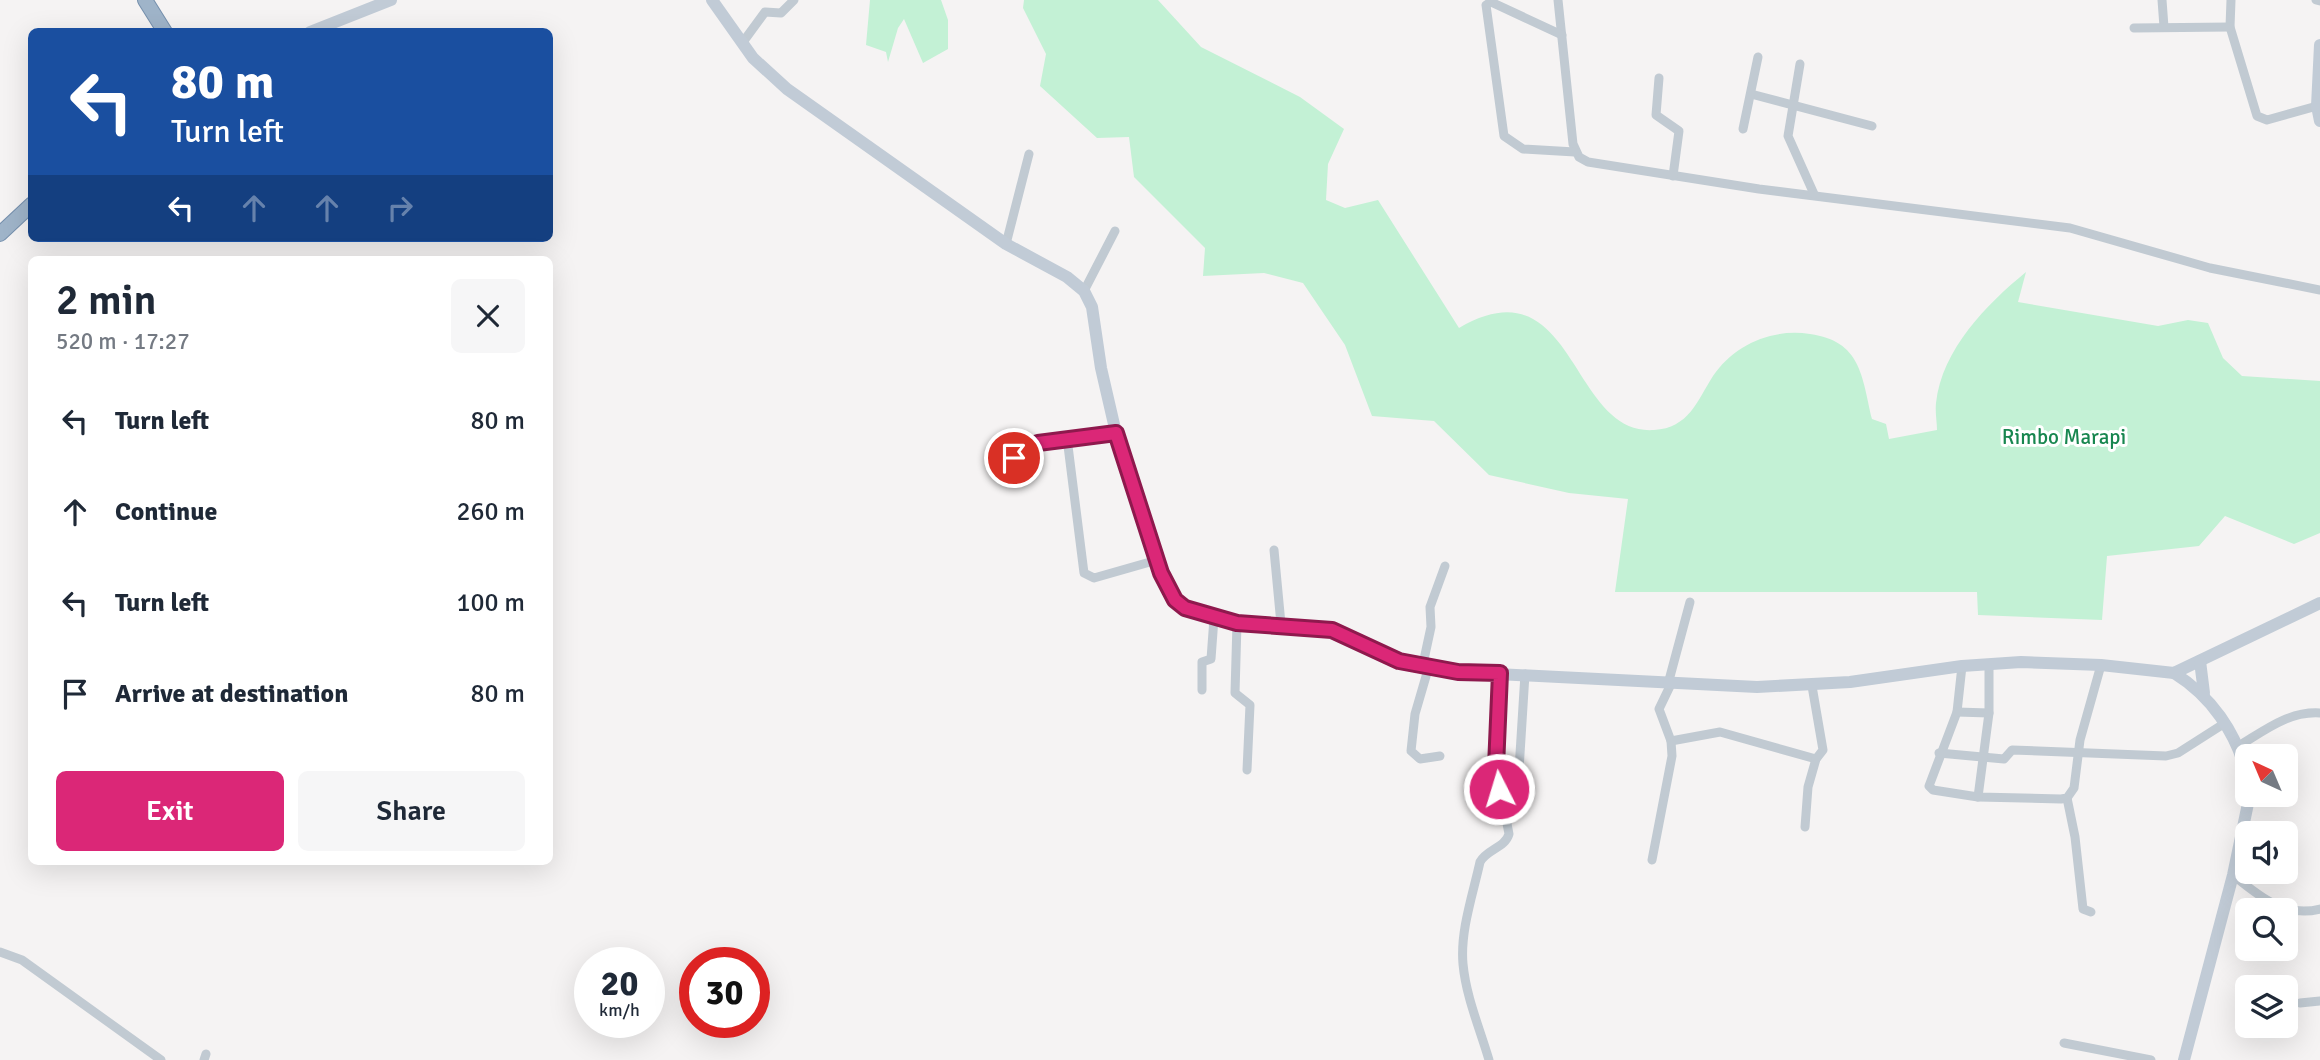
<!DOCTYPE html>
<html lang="en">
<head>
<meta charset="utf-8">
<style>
	:root { --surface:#fff; --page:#f6f6f7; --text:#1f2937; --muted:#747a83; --accent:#db2777 }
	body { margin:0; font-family:Signika,sans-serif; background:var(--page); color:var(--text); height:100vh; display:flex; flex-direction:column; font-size:26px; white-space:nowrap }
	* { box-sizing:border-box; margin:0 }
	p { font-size:23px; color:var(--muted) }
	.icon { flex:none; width:38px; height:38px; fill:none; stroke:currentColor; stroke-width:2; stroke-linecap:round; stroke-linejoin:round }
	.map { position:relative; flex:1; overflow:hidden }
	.drawer { position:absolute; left:28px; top:256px; width:525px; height:609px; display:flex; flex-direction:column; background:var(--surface); border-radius:10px; box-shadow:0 7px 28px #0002 }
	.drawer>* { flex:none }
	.banner { position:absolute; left:28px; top:28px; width:525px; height:214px; border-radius:10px; box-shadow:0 7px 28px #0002; background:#1a4fa0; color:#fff; overflow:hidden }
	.needle { width:46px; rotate:316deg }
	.controls { position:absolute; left:2235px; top:744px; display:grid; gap:14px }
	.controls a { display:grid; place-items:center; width:63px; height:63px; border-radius:10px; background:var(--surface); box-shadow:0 7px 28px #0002; font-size:35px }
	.speed { position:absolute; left:574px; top:947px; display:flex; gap:14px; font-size:35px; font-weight:700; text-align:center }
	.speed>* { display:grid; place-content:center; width:91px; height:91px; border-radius:50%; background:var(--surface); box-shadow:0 7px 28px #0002; line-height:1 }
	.speed small { font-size:18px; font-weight:400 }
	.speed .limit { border:10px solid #d22; background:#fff; color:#111 }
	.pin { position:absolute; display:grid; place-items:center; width:60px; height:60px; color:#fff; margin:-30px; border:4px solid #fff; border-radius:50%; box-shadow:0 2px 7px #0007 }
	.me { position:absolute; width:77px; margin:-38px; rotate:355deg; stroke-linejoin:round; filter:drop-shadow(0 0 5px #0008) }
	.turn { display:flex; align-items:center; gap:24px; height:147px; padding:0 28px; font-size:32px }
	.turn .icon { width:91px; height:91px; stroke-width:2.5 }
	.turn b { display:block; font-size:49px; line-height:60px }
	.lanes { display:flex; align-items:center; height:66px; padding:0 28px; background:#0003; justify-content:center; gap:35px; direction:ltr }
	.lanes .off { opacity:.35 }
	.round { display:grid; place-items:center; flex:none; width:74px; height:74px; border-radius:10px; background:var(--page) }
	.overview { display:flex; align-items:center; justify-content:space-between; height:119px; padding:0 28px }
	h1 { font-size:42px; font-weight:600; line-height:52px }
	.primary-button { display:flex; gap:14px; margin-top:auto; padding:14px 28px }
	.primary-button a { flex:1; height:80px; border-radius:10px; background:var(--accent); color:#fff; font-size:28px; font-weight:600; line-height:80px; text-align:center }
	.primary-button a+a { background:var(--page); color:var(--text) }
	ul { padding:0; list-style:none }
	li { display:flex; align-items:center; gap:21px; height:91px; padding:0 28px }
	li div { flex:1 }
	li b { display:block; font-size:26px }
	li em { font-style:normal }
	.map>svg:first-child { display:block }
	.green { fill:#c3f1d5 }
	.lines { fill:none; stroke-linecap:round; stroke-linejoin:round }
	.trunk-casing { stroke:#7690ad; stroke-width:16 }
	.minor { stroke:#c1cad2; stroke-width:9 }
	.secondary { stroke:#c1cbd6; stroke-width:12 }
	.trunk { stroke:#9fb4c9; stroke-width:14 }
	.route-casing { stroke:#8e194d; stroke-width:18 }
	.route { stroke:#db2777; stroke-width:12 }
	.labels { text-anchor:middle; stroke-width:6; stroke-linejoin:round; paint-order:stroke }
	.park-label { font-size:21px; fill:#17864f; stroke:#fff }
</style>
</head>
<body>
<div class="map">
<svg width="2320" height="1060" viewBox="0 0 2320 1060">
	<rect width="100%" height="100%" fill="#f5f3f3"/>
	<g class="green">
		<path d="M870,0H941L948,20V49L923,63L904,19L898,28L888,62L886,52L866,45Z"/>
		<path d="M1024,0H1158L1201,47L1300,97L1344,129L1328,164L1326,200L1345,208L1378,200L1459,328C1576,260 1569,436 1654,430C1689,428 1697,401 1713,376C1734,345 1772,328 1810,334C1861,341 1862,376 1872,419L1886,424L1889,439L1937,430C1937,422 1935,412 1936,403C1942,349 1987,304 2026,272L2018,302L2158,326L2188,320L2208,323L2223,358L2242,376L2320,381V533L2294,544L2225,516L2199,546L2107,556L2102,620L1978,615L1977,592H1615L1628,499L1569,493L1489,475L1434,421L1372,416L1345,345L1303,283L1264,273L1203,276L1205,248L1134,177L1129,137L1097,138L1040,86L1046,54L1023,8Z"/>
	</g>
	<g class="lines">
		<g class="trunk-casing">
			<g id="trunk">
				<path d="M145,0L165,32"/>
				<path d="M0,234L32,204"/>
			</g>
		</g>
		<g class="minor">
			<path d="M1558,0L1573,144L1579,157L1588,162L1759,189L2070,228L2210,268L2320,290"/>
			<path d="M2162,0L2164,27"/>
			<path d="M2231,0L2230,27L2257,116L2267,120L2317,106"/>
			<path d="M2316,0L2320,1"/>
			<path d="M2134,28L2230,27"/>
			<path d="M1562,35L1491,2L1486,5L1504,136L1523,149L1575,152"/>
			<path d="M743,42L765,12L781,13L794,0"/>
			<path d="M1800,64L1788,136L1814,194"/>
			<path d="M1659,78L1656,115L1679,131L1673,176"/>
			<path d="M1751,94L1872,126"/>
			<path d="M1743,129L1758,57"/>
			<path d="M1006,244L1029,154"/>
			<path d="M1084,291L1115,231"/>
			<path d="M1067,438L1084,573L1094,578L1157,560"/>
			<path d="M997,462L1030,453L1041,443L1116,433"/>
			<path d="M1274,550L1281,624"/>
			<path d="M1237,623L1235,693L1250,705L1247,770"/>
			<path d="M1423,664L1431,627L1430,607L1445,566"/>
			<path d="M1429,666L1415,714L1411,751L1420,759L1440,756"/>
			<path d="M1962,666L1957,712L1929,786L1933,790L1978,797L2061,799L2067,798L2074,788L2080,740L2101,665"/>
			<path d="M1668,684L1690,602"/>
			<path d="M1202,690V662L1211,659L1214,618"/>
			<path d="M1957,712L1989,713"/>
			<path d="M1671,741L1720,732L1816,759"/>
			<path d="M2237,747C2264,731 2288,711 2320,713"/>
			<path d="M1939,753L2004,759L2012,750L2166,756L2178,753L2225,723"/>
			<path d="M1519,770L1525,674"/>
			<path d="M1978,797L1989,713V664"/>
			<path d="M2067,798L2075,837L2083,909L2091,912"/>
			<path d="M1805,827L1808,787L1816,759L1823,750L1812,686"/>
			<path d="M1652,860L1672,756L1671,741L1659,709L1671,684"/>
			<path d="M2233,875C2259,896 2284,918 2320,909"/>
			<path d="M0,952L22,960L161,1060"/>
			<path d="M2300,1003L2320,1001"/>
			<path d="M2064,1043L2151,1060"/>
			<path d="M204,1060L206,1054"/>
			<path d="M1489,1060C1480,1029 1466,997 1463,964C1460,931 1473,894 1480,862C1487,849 1505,848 1509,834L1496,767L1500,672"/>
		</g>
		<g class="secondary">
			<path d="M712,0L753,58L787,89L1006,244L1067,277L1084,291L1092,307L1101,368L1116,433L1161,573L1175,600L1193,611L1237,623L1332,630L1399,661L1458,672L1757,687L1850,682L1962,666L2021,662L2101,665L2174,673L2320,603"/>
			<path d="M310,32L391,0"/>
			<path d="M2320,45L2317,106L2320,121"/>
			<path d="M2200,661L2204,693"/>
			<path d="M2174,673C2211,696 2236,732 2247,775"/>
			<path d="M2184,1060L2233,875L2250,794"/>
		</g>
		<use href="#trunk" class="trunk"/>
	</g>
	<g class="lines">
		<g class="route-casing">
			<path id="route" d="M1014,458L1030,453L1038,443L1116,433L1161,573L1175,600L1185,608L1237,623L1332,630L1399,661L1458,672L1500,673L1496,767L1499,789"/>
		</g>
		<use href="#route" class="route"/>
	</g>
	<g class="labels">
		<g class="park-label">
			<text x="2064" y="444">Rimbo Marapi</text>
		</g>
	</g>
</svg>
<div class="controls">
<a><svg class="needle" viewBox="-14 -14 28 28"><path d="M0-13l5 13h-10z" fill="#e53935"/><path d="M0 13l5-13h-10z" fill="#747a83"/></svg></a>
<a><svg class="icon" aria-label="sound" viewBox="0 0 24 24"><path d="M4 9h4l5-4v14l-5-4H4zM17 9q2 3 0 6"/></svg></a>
<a><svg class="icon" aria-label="search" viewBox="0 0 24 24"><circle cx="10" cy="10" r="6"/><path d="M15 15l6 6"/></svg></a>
<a><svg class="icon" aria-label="layers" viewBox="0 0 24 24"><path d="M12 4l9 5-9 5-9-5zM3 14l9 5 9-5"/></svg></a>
</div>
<div class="speed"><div>20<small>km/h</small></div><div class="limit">30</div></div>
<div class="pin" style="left:1014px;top:458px;background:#d93025"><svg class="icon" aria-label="arrive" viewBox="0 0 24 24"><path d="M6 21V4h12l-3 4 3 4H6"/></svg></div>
<svg class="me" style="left:1499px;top:789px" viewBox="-20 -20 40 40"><circle r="17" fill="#db2777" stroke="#fff" stroke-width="3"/><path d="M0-11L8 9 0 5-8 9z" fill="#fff"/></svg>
<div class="banner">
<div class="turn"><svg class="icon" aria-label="left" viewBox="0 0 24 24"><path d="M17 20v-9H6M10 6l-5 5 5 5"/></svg><div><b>80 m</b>Turn left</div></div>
<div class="lanes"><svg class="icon" aria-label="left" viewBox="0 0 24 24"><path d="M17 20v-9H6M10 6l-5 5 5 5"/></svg><svg class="icon off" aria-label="ahead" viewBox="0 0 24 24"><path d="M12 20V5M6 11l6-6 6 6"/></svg><svg class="icon off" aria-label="ahead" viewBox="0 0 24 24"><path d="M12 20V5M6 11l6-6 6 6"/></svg><svg class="icon off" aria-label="right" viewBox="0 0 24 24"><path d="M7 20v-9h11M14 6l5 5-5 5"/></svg></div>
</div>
<section class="drawer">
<div class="overview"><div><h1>2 min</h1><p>520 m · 17:27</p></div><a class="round"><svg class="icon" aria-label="close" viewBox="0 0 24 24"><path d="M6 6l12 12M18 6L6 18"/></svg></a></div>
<ul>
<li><svg class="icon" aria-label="left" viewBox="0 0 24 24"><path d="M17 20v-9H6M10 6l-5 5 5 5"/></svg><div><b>Turn left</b></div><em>80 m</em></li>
<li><svg class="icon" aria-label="ahead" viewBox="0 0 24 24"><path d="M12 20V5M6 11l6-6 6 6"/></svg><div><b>Continue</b></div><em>260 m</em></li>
<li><svg class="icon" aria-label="left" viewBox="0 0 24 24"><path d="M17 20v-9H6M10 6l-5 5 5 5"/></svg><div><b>Turn left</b></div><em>100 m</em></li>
<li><svg class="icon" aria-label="arrive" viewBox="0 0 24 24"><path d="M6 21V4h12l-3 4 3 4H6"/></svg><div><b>Arrive at destination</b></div><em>80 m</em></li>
</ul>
<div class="primary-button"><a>Exit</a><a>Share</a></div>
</section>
</div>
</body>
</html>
